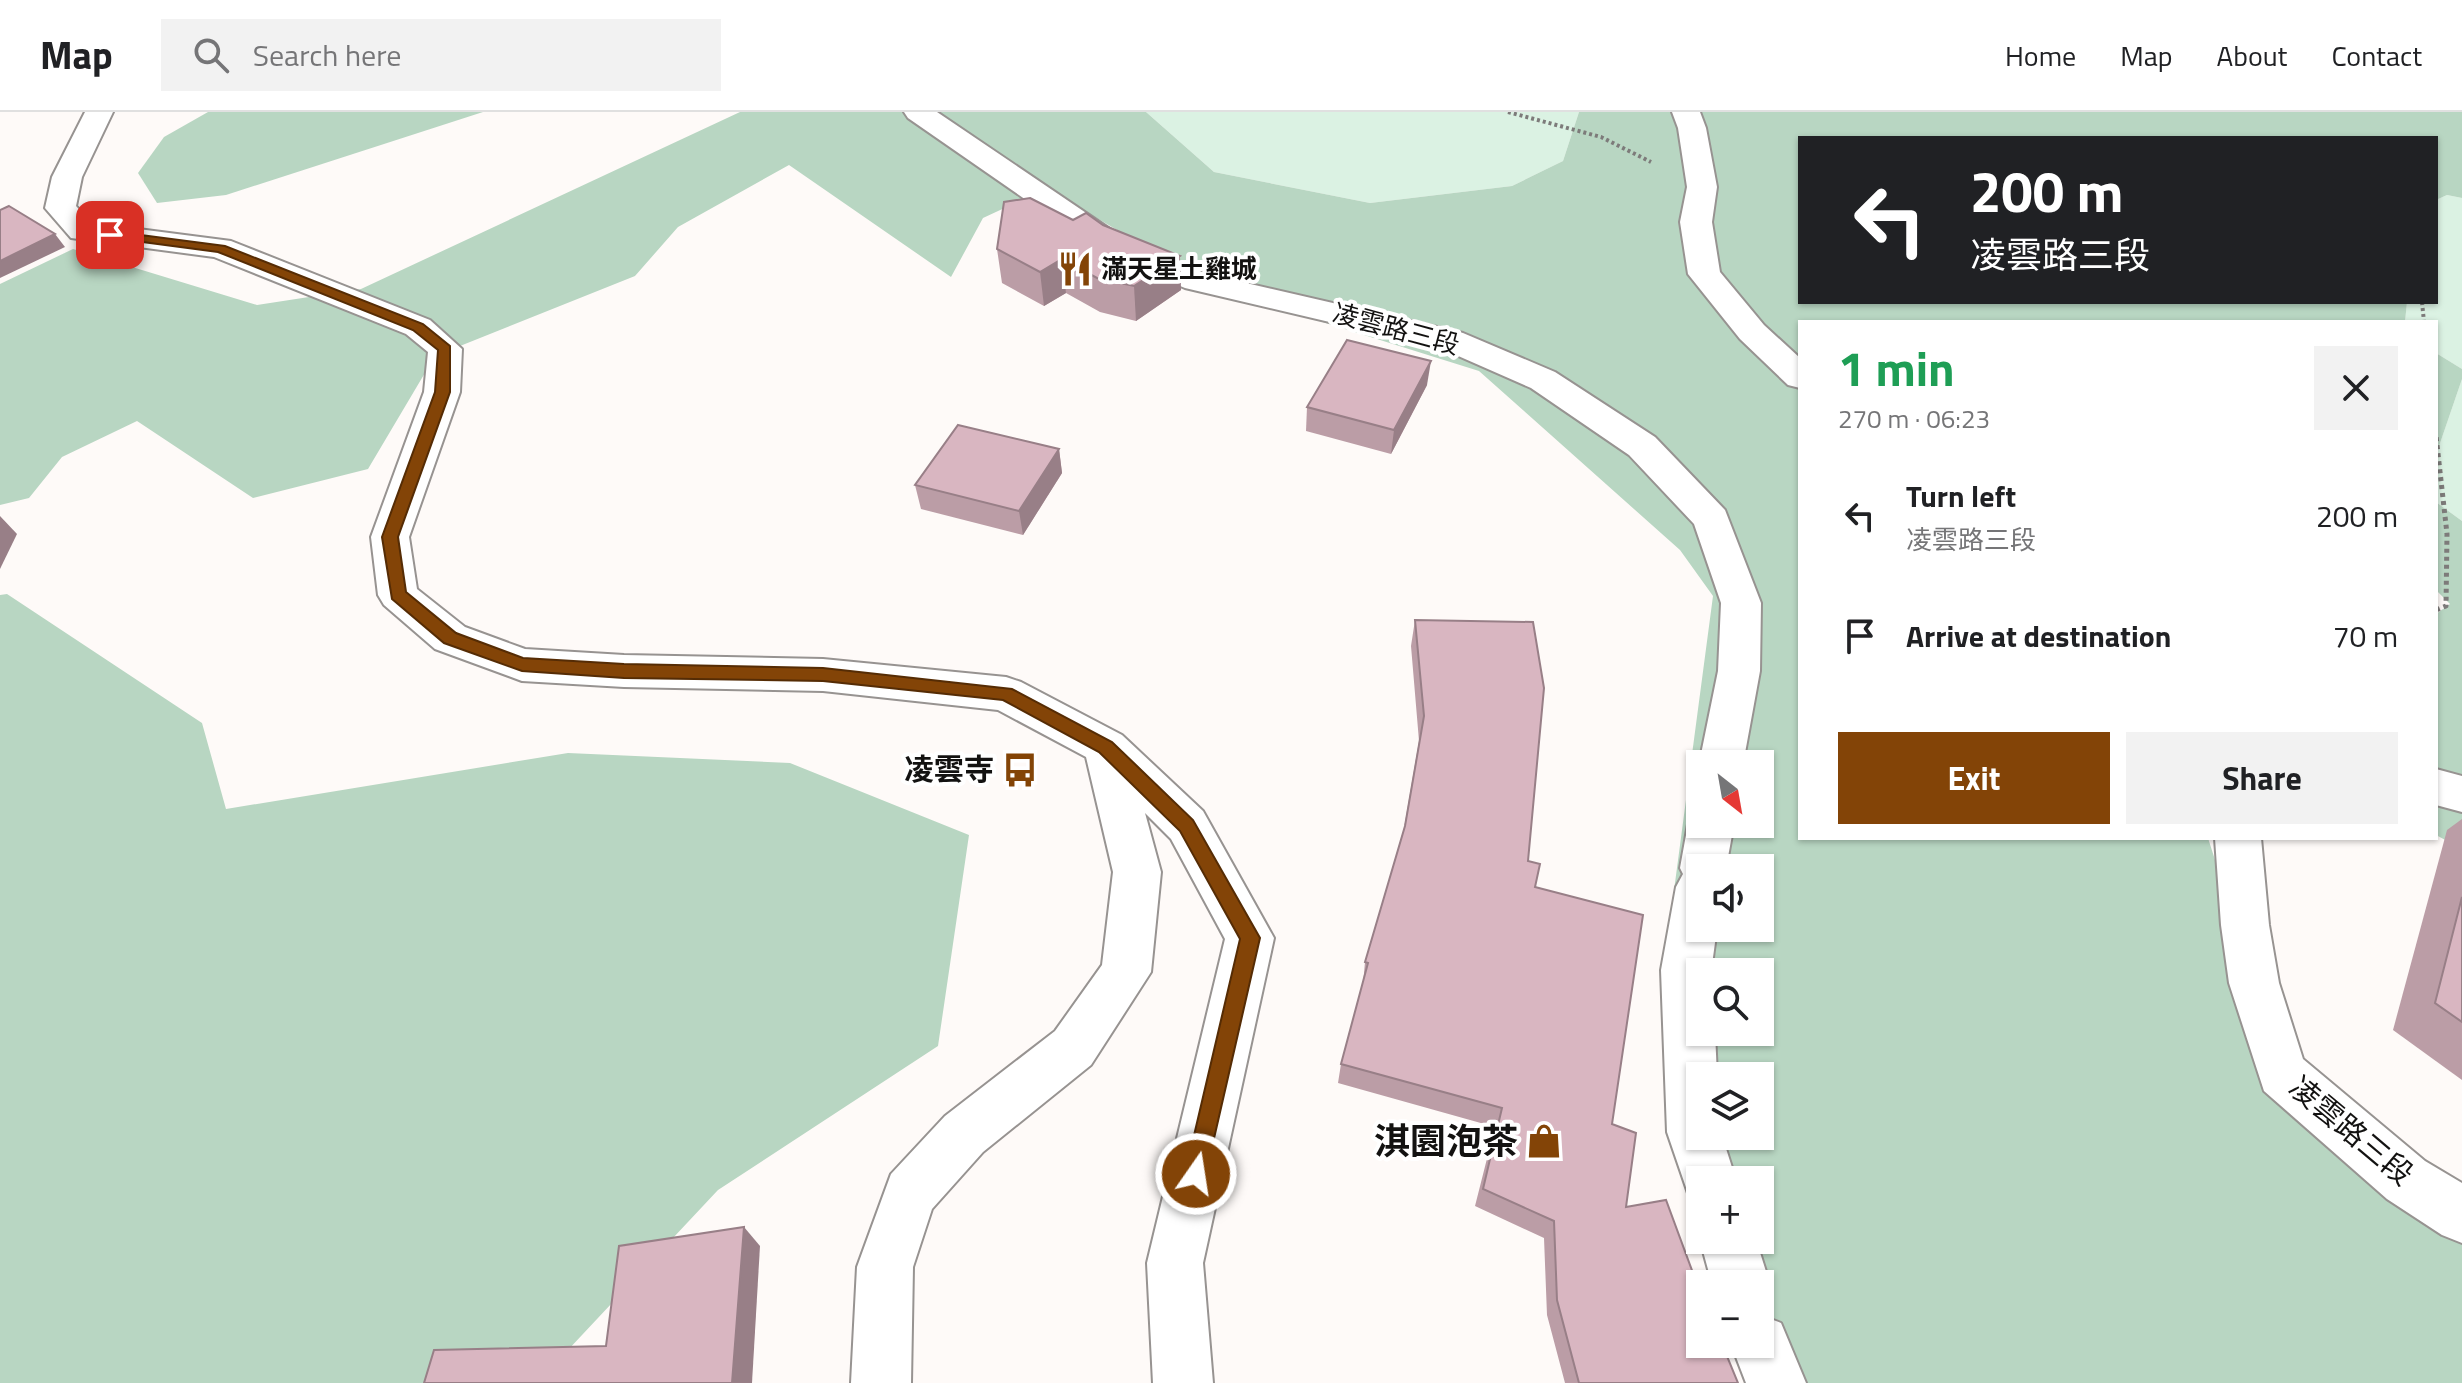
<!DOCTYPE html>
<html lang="en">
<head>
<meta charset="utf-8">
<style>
	:root { --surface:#fff; --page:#f2f2f2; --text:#202124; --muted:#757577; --line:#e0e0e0; --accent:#834407 }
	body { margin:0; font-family:"Titillium Web","Noto Sans TC",sans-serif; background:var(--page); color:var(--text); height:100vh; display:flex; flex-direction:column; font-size:30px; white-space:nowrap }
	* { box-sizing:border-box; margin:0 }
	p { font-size:26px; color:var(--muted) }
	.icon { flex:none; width:44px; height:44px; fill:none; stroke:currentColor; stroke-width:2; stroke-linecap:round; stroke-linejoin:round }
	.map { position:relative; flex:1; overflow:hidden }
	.details { position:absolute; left:1798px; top:208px; width:640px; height:520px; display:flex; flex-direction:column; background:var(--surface); border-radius:0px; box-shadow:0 2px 6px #0004 }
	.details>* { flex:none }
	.banner { position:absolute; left:1798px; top:24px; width:640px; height:168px; border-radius:0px; box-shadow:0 2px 6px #0004; background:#202124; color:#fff; overflow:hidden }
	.needle { width:52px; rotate:149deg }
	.tools { position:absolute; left:1686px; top:638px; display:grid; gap:16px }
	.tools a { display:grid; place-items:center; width:88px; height:88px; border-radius:0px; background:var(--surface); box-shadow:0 2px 6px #0004; font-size:40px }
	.pin { position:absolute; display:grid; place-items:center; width:68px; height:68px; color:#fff; margin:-34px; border-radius:16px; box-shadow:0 4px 12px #0006 }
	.me { position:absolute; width:88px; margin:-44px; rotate:13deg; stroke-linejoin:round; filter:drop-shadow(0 0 6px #0008) }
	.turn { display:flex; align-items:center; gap:28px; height:168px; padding:0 40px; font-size:36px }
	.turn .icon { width:104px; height:104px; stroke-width:2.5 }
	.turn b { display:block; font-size:56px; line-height:68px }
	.round { display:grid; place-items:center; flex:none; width:84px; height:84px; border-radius:0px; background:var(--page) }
	.headline { display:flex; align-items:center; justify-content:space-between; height:136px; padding:0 40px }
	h1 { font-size:48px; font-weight:700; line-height:60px; color:#1e9e55 }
	.primary-button { display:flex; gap:16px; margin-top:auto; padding:16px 40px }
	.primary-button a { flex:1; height:92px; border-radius:0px; background:var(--accent); color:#fff; font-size:32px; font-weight:700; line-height:92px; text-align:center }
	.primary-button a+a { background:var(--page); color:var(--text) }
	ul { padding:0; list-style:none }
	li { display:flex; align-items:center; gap:24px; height:120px; padding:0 40px }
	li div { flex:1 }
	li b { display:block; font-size:30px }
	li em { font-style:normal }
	header { display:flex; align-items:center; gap:48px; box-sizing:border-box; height:112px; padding:0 40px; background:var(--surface); border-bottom:2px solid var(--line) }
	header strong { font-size:38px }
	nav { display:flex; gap:44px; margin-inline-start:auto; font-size:28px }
	.search { width:560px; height:72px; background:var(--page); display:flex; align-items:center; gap:20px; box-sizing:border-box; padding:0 28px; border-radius:0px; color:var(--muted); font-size:30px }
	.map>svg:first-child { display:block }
	.green { fill:#dbf2e3 }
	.forest { fill:#b8d6c2; fill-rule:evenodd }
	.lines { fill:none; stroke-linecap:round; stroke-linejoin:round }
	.minor-casing { stroke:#979391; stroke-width:4 }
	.path-far1 { stroke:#7d7b7a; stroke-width:4; stroke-dasharray:3 3; stroke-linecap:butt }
	.path { stroke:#7d7b7a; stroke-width:5; stroke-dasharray:4 4; stroke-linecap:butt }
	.minor { fill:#fff; fill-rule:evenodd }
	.wall { fill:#bb9da6 }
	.shaded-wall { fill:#987f87 }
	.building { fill:#d9b6c1; stroke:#987f87; stroke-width:2 }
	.route { fill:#834407; stroke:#552c05; stroke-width:2 }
	.labels { text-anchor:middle; stroke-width:8; stroke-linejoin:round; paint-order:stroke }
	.far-poi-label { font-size:26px; font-weight:bold; fill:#131211; stroke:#fff; text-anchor:start }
	.far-street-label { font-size:26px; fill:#131211; stroke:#fff }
	.poi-label { font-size:30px; font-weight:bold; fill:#131211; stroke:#fff; text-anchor:end }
	.street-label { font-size:30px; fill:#131211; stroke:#fff }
	.near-poi-label { font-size:36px; font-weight:bold; fill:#131211; stroke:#fff; text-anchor:end }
</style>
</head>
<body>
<header>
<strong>Map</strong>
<div class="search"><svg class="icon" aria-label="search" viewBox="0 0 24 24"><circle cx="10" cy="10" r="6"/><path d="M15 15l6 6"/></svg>Search here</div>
<nav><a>Home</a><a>Map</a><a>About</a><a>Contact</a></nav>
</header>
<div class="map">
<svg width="2462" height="1271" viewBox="0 0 2462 1271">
	<rect width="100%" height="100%" fill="#fefaf8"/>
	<g class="green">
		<path d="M1146,0H1579L1563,49L1512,74L1370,91L1214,60Z"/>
		<path d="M2447,83L2462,86V257L2436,241V210H2405L2407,190H2436V88Z"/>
		<path d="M2462,267V409L2436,390V343Z"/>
	</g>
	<g class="forest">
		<path d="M208,0H483L226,83L157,91L138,61L164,25Z"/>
		<path d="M740,0H1146L1214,60L1370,91L1512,74L1563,49L1579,0H2462V86L2447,83L2436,88V26H1800V190H2407L2405,210H1800V244L1788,243L1800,258V726H2208L2279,948L2462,1098V1271H1760V1172L1722,1128H1760V1068H1714L1707,1024H1760V964H1700V974L1673,786L1713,484L1680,438L1479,259L1217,177L1073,92L1024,87L983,106L951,165L789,53L678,115L635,164L435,244L368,357L253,386L137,309L62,345L29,386L0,393V172L73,137L257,193L361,177ZM1700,652H1760V712H1700ZM1700,756H1760V816H1700ZM1700,860H1760V920H1700Z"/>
		<path d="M2436,241L2462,257V267L2436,343Z"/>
		<path d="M2436,390L2462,409V737L2436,723V502L2450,492L2436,478Z"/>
		<path d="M7,482L202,611L226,697L568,641L790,651L969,723L938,934L718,1078L537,1271H0V483Z"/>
	</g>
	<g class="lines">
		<g class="minor-casing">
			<g id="minor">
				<path d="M85,0H113L82,65L76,94L92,111L231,129L430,208L462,237L460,280L409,425L417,477L465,515L525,537L624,543L823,547L1006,565L1021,570L1122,623L1203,699L1274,826L1203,1151L1213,1271H1153L1147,1151L1225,827L1171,727L1145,701L1161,760L1151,860L1091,953L983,1040L932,1097L913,1155L911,1271H851L857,1155L891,1062L945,1004L1055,919L1102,853L1113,760L1086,645L998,598L823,579L624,575L522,569L435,537L384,493L378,483L371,425L424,280L428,240L406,222L214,145L71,126L45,96L52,65Z"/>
				<path d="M904,0H937L1129,130L1207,162L1463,221L1555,260L1655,325L1725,398L1761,491L1760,559L1743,652H1699L1718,559L1721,491L1694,412L1629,343L1531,276L1440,236L1185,176L1107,144L908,6Z"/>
				<path d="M1672,0H1700L1706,16L1717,75L1712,110L1720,160L1764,213L1800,246V276L1788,273L1740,227L1688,162L1680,110L1687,75L1678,16Z"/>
				<path d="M2436,657L2462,664V700L2436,693Z"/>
				<path d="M1700,697V712H1734L1726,756H1700V816H1717L1711,860H1700V920H1715L1717,964H1700V1024H1722L1736,1068H1700V1091L1690,1087L1667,1020L1661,858L1676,775L1683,762L1680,756L1688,712L1695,699Z"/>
				<path d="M2215,726H2261L2269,813L2279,871L2303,947L2425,1049L2462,1071V1131L2442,1123L2387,1087L2264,979L2229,871L2221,813Z"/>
				<path d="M1700,1128H1756L1770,1172L1761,1192L1760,1172H1712Z"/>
				<path d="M1760,1203L1781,1211L1806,1271H1746L1731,1232H1760Z"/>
			</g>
		</g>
		<g class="path-far1">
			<path d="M1508,0L1601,25L1651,50"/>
			<path d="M2422,190L2424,210"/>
			<path d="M2436,323V326"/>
		</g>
		<path class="path" d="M2436,498L2446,494L2447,422L2436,324"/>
		<use href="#minor" class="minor"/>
	</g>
	<g class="wall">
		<path d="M1073,108L1181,178L1136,209L1100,200L1066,181L1044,194L1002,171L997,137Z"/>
		<path d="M1427,273L1391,342L1306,319L1307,295Z"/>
		<path d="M1059,337L1062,361L1023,423L921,397L915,373Z"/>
		<path d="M1415,508L1528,749L1535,775L1612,1012L1626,1095L1700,1180L1738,1271H1565L1547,1203L1544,1126L1475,1094L1495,1015L1338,971L1341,952L1363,872L1365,850L1404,716L1419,629L1411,534Z"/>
		<path d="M2462,707V968L2393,918L2447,718Z"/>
	</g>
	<g class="shaded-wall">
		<path d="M55,122L65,135L0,166V149Z"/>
		<path d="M1180,144L1181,178L1136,209L1134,174Z"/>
		<path d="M1062,147L1066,181L1044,194L1040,160Z"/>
		<path d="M1431,249L1427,273L1391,342L1394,318Z"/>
		<path d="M1059,337L1062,361L1023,423L1019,399Z"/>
		<path d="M0,404L17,422L0,457Z"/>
		<path d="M744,1115L760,1134L752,1271H732Z"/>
	</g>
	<g class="building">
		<path d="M1030,86L1073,108L1086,101L1103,113L1180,144L1134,174L1097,166L1062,147L1040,160L997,137L1004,90Z"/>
		<path d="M9,94L55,122L0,149V98Z"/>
		<path d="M1347,228L1431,249L1394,318L1307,295Z"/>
		<path d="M958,313L1059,337L1019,399L915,373Z"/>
		<path d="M1415,508L1533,510L1544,576L1528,749L1540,752L1535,775L1643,803L1612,1012L1636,1021L1626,1095L1666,1088L1700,1180V1232H1722L1738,1271H1579L1557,1188L1554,1109L1483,1077L1502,996L1341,952L1368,851L1365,850L1405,714L1424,604Z"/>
		<path d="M2462,785V910L2435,891Z"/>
		<path d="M744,1115L732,1271H424L434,1238L606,1234L619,1134Z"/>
	</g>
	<path class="route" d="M110,119L225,134L423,212L450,234V280L398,425L406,480L456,521L523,546L624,552L823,556L1012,577L1112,630L1193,708L1260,826L1204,1070L1196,1073L1188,1070L1185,1062L1240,827L1180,719L1099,640L1003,588L823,569L624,566L522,559L444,531L392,487L382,425L435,280L438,238L413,218L218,140L105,125L103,123Z"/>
	<defs>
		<g id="restaurant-bare" transform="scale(2.76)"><path d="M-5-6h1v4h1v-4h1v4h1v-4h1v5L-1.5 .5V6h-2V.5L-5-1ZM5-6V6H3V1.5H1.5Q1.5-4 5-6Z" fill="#834407" stroke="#fff" stroke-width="2.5" paint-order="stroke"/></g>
		<g id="bus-bare" transform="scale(2.76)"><path d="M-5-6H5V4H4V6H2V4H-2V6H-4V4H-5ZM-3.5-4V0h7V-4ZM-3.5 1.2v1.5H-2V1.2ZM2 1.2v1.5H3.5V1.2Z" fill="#834407" stroke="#fff" stroke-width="2.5" paint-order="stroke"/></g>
		<g id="shop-bare" transform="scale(2.76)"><path d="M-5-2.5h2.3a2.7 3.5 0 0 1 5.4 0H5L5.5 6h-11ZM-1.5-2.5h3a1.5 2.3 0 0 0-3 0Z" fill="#834407" stroke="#fff" stroke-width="2.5" paint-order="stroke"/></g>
	</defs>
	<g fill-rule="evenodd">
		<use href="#restaurant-bare" x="1075" y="157"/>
		<use href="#bus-bare" x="1020" y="658"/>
		<use href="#shop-bare" x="1544" y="1029"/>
	</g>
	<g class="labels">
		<g class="far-poi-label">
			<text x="1101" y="166">滿天星土雞城</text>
		</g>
		<g class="far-street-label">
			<text transform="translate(1396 217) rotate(15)" y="9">凌雲路三段</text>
		</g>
		<g class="poi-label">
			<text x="994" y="668">凌雲寺</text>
		</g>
		<g class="street-label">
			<text transform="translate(2351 1019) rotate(40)" y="10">凌雲路三段</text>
		</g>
		<g class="near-poi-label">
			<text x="1518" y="1042">淇園泡茶</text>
		</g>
	</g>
</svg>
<div class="tools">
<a><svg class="needle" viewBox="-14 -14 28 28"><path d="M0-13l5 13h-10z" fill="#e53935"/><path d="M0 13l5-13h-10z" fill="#757577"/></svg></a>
<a><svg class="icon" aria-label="sound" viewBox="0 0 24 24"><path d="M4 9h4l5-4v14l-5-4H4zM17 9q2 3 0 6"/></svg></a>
<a><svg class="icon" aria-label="search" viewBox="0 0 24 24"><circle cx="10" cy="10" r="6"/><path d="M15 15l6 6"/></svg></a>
<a><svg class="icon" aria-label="layers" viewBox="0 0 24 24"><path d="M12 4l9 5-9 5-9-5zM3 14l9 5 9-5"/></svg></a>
<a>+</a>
<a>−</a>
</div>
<div class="pin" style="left:110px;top:123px;background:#d93025"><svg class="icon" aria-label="arrive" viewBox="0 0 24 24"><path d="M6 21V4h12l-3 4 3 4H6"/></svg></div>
<svg class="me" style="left:1196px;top:1062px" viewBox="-20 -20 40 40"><circle r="17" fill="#834407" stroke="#fff" stroke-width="3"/><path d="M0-11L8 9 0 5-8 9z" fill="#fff"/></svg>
<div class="banner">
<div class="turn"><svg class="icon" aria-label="left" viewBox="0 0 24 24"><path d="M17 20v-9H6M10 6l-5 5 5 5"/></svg><div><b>200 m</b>凌雲路三段</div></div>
</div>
<section class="details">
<div class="headline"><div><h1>1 min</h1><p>270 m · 06:23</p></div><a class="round"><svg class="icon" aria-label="close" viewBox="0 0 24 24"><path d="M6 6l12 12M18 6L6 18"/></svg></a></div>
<ul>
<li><svg class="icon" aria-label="left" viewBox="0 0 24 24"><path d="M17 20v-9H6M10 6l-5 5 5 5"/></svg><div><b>Turn left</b><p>凌雲路三段</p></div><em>200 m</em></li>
<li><svg class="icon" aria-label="arrive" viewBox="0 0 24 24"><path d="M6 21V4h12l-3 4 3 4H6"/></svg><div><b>Arrive at destination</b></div><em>70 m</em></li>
</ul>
<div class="primary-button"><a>Exit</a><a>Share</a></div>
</section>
</div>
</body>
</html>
